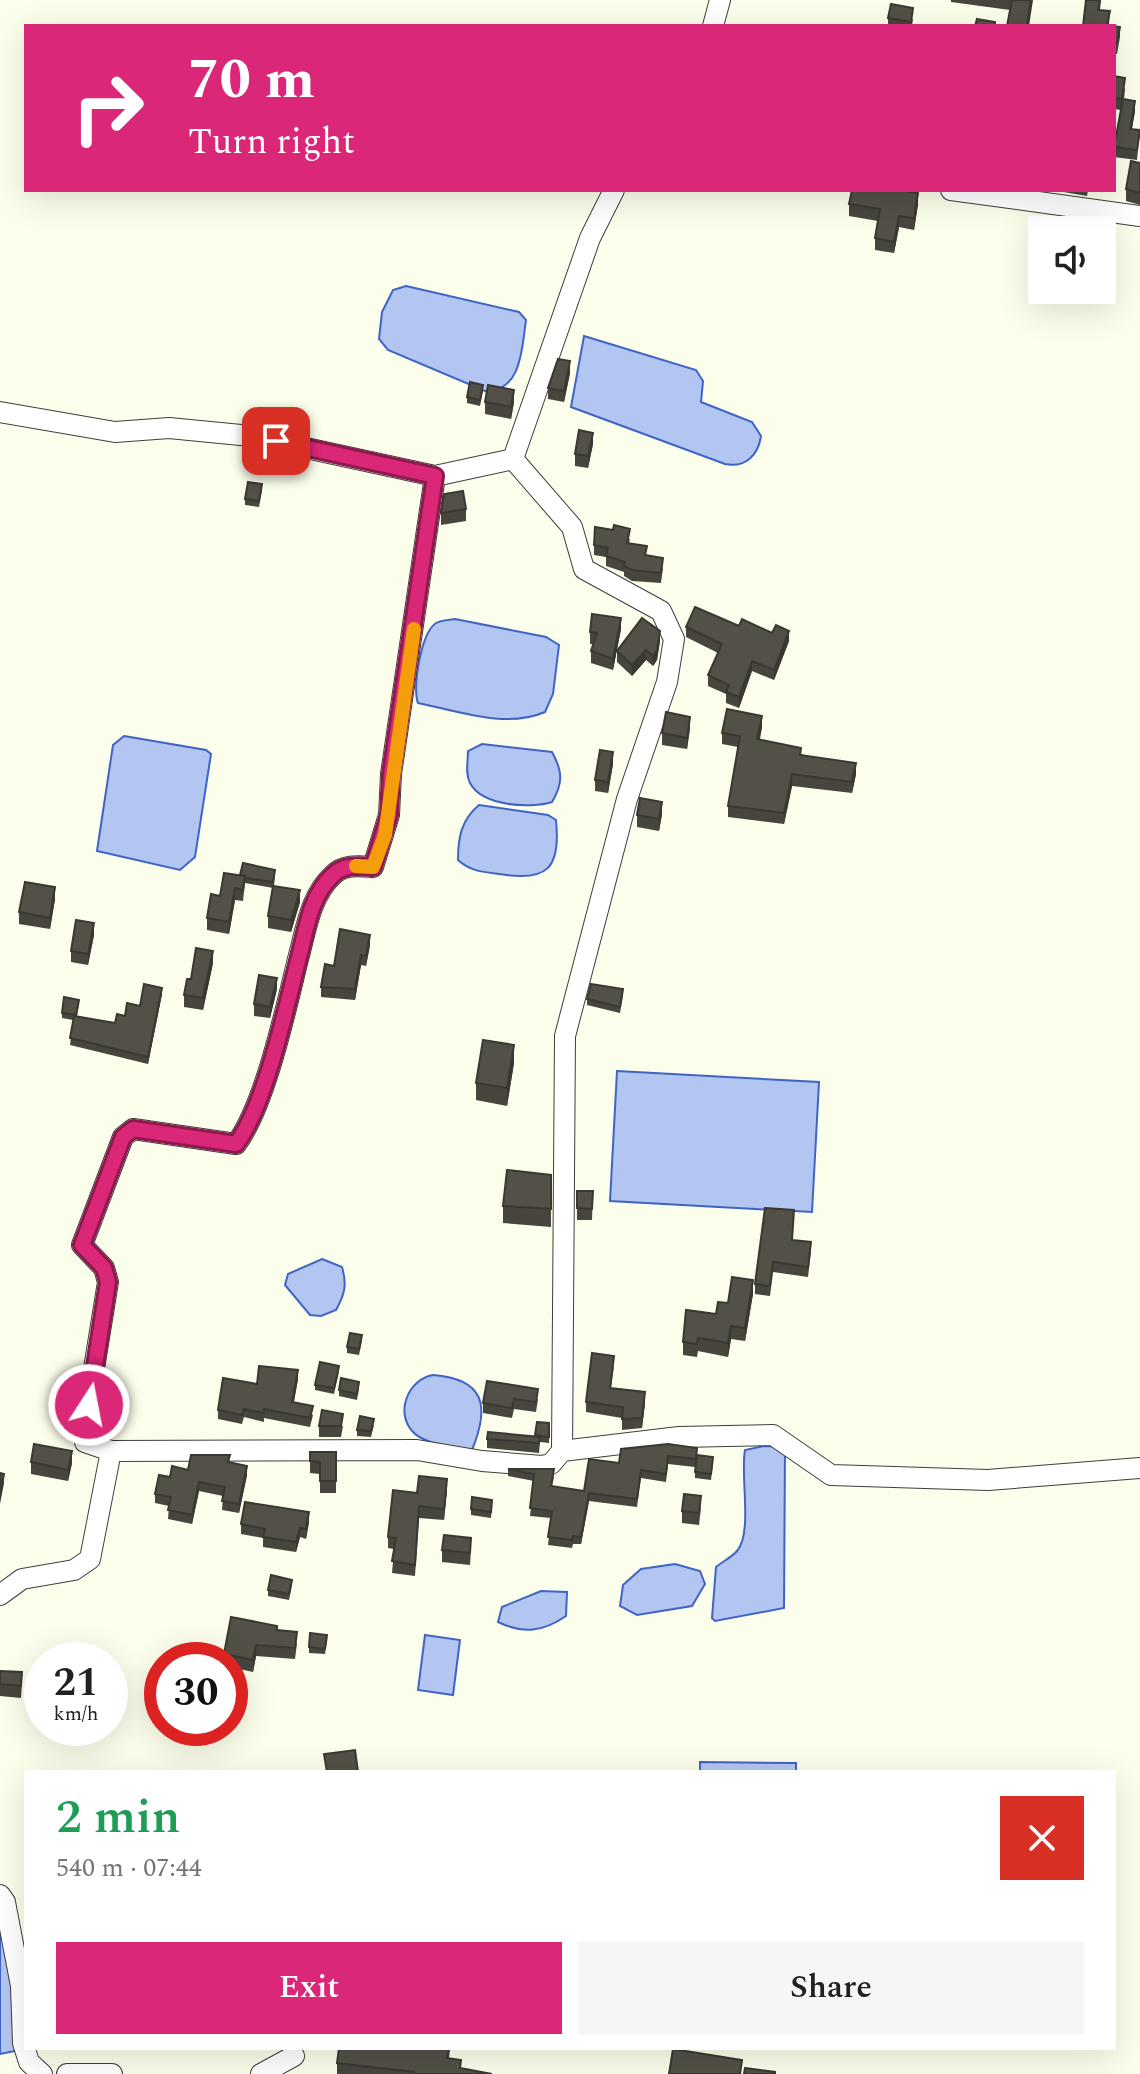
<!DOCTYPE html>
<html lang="en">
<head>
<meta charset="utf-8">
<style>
	:root { --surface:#fff; --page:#f6f6f6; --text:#202124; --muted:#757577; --accent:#db2777 }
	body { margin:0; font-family:Spectral,serif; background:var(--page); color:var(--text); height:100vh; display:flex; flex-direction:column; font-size:30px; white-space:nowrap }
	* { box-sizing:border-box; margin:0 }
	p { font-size:26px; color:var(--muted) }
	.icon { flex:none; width:44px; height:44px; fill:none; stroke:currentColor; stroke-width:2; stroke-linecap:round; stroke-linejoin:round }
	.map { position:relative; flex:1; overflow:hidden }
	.drawer { position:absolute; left:24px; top:1770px; width:1092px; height:280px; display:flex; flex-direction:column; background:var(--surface); border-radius:0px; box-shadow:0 8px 32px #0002 }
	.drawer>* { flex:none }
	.banner { position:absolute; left:24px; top:24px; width:1092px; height:168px; border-radius:0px; box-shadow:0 8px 32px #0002; background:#db2777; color:#fff; overflow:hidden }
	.buttons { position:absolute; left:1028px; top:216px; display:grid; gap:16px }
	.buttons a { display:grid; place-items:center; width:88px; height:88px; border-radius:0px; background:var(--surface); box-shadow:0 8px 32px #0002; font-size:40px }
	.speed { position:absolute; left:24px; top:1642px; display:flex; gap:16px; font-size:40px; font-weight:700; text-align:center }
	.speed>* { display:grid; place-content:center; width:104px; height:104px; border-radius:50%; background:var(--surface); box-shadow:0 8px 32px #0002; line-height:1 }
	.speed small { font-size:20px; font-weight:400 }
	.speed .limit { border:12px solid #d22; background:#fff; color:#111 }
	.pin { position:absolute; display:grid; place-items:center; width:68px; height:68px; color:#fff; margin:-34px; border-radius:16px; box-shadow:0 4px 12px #0006 }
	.me { position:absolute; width:88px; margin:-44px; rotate:11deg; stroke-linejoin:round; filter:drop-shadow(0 0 6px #0008) }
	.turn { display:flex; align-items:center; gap:28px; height:168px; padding:0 32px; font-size:36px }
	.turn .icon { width:104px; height:104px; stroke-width:2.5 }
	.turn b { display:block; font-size:56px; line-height:68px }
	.round { display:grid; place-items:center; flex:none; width:84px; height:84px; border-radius:0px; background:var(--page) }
	.headline { display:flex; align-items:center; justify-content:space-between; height:136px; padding:0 32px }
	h1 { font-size:48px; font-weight:600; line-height:60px; color:#1e9e55 }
	.action { display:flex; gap:16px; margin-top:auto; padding:16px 32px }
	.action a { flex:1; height:92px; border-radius:0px; background:var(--accent); color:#fff; font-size:32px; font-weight:600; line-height:92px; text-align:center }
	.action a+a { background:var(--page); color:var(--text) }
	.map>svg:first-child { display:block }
	.water { fill:#b3c6f1; stroke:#3f64c3; stroke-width:2 }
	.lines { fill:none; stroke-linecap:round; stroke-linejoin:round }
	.street-casing { stroke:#3e3e3e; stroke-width:22 }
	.street { stroke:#fff; stroke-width:20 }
	.wall { fill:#47453e }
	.shaded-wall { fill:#3a3832 }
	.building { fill:#535048; stroke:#3a3832; stroke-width:2 }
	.route-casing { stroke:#8e194d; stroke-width:20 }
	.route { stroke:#db2777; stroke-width:14 }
	.slow { stroke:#f59e0b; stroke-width:14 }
</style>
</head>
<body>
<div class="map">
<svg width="1140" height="2074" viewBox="0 0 1140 2074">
	<rect width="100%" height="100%" fill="#fbfeea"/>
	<g class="water">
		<path d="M406,286L519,312L526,320C522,347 522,392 485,391L388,350L379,339L382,312L393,290Z"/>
		<path d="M584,336L696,370L703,381L701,402L752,422L761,436C758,456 745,468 725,464L571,407Z"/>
		<path d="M455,619L546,637L559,645L553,694L545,712C506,729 458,711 418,703C412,688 421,633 436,623C441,620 449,620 455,619Z"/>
		<path d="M124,736L206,750L211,754L195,857L180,870L97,851L113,745Z"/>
		<path d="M482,744L552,752C563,772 563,783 552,802C530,809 482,806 470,783C465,774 468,761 468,751Z"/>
		<path d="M479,805L548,815L556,820C561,869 547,882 499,874C482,872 470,871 458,860C458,838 461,820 479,805Z"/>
		<path d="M617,1071L819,1082L812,1212L610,1201Z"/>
		<path d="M322,1259L342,1267C347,1284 345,1294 336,1310L321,1316L310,1315L285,1285L288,1274Z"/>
		<path d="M433,1375C485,1379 490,1406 472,1450C456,1447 425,1445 413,1432C394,1412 409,1379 433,1375Z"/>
		<path d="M764,1446L785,1447L784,1608L715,1621L712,1618L716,1567C722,1562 732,1557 737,1551C753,1532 740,1476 745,1450Z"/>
		<path d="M675,1564L700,1571L705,1584L692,1606L637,1615L620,1606L623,1585L641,1569Z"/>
		<path d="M541,1591L567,1592L566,1616C543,1632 523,1634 498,1622L502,1607Z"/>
		<path d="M425,1635L460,1640L453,1695L418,1690Z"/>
		<path d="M700,1762L796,1763V1772H700Z"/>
		<path d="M0,1907L19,1987L15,2051L0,2054Z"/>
	</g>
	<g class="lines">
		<g class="street-casing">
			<g id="street">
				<path d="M713,26L720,0"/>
				<path d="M951,190L1140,216"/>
				<path d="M0,412L115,432L169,428L251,436L435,476L513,459L590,238L614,190"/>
				<path d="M513,459L572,527L584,569L661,611L674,639L667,682L627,799L565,1036L562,1451"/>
				<path d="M111,1451L417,1450L482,1461L542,1466L551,1464L562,1451L679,1437L773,1435L831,1475L988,1480L1140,1468"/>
				<path d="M0,1595L22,1579L74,1570L90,1559L111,1451L85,1442L84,1430L108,1282L104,1268L82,1245L123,1137L133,1129L236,1144C265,1106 286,1008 298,959C306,930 310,896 333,875C344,864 359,866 373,867L389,815L391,774L435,476"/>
				<path d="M0,1895L5,1902L21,1986L23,2043L29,2062L42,2074"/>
				<path d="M67,2074H112"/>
				<path d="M261,2074L294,2056"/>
			</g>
		</g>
		<use href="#street" class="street"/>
	</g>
	<g class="wall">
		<path d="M951,0H1033L1010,10L951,2Z"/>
		<path d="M1086,0H1101L1100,10L1110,11L1109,25L1120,27V37L1117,54L1114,53V26H1083Z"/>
		<path d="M888,18L913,19L912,26H888Z"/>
		<path d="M1114,76L1125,89L1124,99L1135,111L1132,129L1140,130L1137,160L1114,157V145L1121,110L1114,109Z"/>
		<path d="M1140,163V205L1126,201V189Z"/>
		<path d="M1052,190H1088L1087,196Z"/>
		<path d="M849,204H918L914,230L899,227L894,253L875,250V238L878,221L849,216Z"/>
		<path d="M570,373L564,402L548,399V388Z"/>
		<path d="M483,391L480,406L467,403V397Z"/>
		<path d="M485,402H514L511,419L485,414Z"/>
		<path d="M593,444L588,468L575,466V454Z"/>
		<path d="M262,490L259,507L245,505V499Z"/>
		<path d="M466,509V521L441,525V513Z"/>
		<path d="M630,539L629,543L663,568L661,583L632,581L624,576V572L606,566V557L594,555V545Z"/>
		<path d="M739,626L789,641L774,680L752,671L739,708L726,703V694L708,686V675L718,653L686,637V627Z"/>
		<path d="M621,629L613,670L591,663V651L593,644H590V632Z"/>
		<path d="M660,641L657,660L653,666L646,660L632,676L617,662V651Z"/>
		<path d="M762,727L760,739L856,774L852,793L792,786L784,824L728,817V806L738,747L722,744V733Z"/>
		<path d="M690,728L687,749L662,745V733Z"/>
		<path d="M613,764L608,793L595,791V780Z"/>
		<path d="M662,814L659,831L637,827V815Z"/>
		<path d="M240,875L275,876L274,886L300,902L291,932L268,928V916L273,888L245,883L243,901L235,900L229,934L207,930V918L220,896Z"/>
		<path d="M55,899L50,929L19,924V912Z"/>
		<path d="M94,935L88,965L71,962V951Z"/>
		<path d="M370,945L366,966L361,965L355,1000L321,997V987L334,966Z"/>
		<path d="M213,963L203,1010L184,1007V995L191,979Z"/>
		<path d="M277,989L270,1018L254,1016V1004Z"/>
		<path d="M162,994L148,1064L70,1045L73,1020L62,1018V1013L79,1005L77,1016L115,1023L140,1006Z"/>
		<path d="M623,995L620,1013L587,1005V999Z"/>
		<path d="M514,1063L507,1106L476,1100V1083Z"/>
		<path d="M551,1175V1227L503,1223V1206Z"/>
		<path d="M577,1191H593L592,1220H577Z"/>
		<path d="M793,1240L811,1252L808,1277L773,1272L770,1296L755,1294V1284Z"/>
		<path d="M753,1294L745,1341L731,1339L728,1357L698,1351L697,1357L683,1355V1342L728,1303Z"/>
		<path d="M362,1341L359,1355L347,1353V1347Z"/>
		<path d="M614,1366L611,1388L645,1403L642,1428L622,1430V1418L586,1412V1402Z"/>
		<path d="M339,1372L334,1394L315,1390V1385Z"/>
		<path d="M298,1379L294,1402L313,1415L310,1427L264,1418V1422L244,1417L242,1424L218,1419V1410L257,1384Z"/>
		<path d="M487,1381L538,1399L536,1412L514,1409L512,1418L483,1413V1403Z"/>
		<path d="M359,1388L357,1400L339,1396V1390Z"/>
		<path d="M549,1423V1443L540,1442L539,1453L487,1448V1439L535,1436Z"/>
		<path d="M374,1425L371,1437L357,1436V1430Z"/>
		<path d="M319,1426H343L341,1437H319Z"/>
		<path d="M621,1449L697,1455L713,1463L711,1480L695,1478V1467L668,1464L666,1482L641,1478L637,1507L589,1501L581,1544H573L572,1548L548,1545L551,1518L530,1516L534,1481L508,1476V1469L554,1477L552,1486L584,1491L619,1463Z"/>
		<path d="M310,1452H336V1493H320V1474L310,1473Z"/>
		<path d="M31,1462L72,1463L68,1481L31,1474Z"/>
		<path d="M230,1462L247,1475L239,1513L222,1510L223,1496L199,1491L192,1524L168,1519L169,1506L155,1503V1494L170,1477L188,1470Z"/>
		<path d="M447,1490L444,1520L419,1518L415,1576L392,1573L394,1549L388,1548V1537L417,1493Z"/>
		<path d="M492,1505L491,1518L471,1515V1509Z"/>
		<path d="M701,1507L699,1525L682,1523V1511Z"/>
		<path d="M309,1522L306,1539L300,1537L296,1552L263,1547V1538L241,1534V1524Z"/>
		<path d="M471,1549L470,1565L442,1562V1550Z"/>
		<path d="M292,1585L289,1600L268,1596V1590Z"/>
		<path d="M277,1630L297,1643L295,1659L256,1656L253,1672L230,1667V1660H224V1654Z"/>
		<path d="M327,1640L325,1654L309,1653V1647Z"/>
		<path d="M0,1671L22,1684L21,1698L0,1696Z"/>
		<path d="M339,2048H450L449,2058L461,2069L492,2074H337V2063Z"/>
	</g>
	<g class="shaded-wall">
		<path d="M1031,0H1033L1029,26H1027Z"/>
		<path d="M1135,101V111L1130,139V129Z"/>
		<path d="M918,193V204L914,230V218Z"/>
		<path d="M899,216V227L894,253V242Z"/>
		<path d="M570,361V373L564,402V391Z"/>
		<path d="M514,390V402L511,419V407Z"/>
		<path d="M593,433V444L588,468V456Z"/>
		<path d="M621,618V629L613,670V659Z"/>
		<path d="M660,631V641L657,660L653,666V656Z"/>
		<path d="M789,631V641L774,680V670Z"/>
		<path d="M646,650V660L632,676V665Z"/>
		<path d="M752,661V671L739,708V697Z"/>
		<path d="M762,716V727L757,750V739Z"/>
		<path d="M690,717V728L687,749V738Z"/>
		<path d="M613,752V764L608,793V782Z"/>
		<path d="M856,763V774L852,793V782Z"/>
		<path d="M792,774V786L784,824V813Z"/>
		<path d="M662,802V814L659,831V819Z"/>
		<path d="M55,887V899L50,929V918Z"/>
		<path d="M235,888V900L229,934V922Z"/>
		<path d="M300,890V902L291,932V920Z"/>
		<path d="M94,923V935L88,965V954Z"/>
		<path d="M370,935V945L366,966V956Z"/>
		<path d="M213,951V963L203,1010V998Z"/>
		<path d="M361,955V965L355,1000V989Z"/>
		<path d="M277,978V989L270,1018V1007Z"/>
		<path d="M162,988V994L148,1064V1057Z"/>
		<path d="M514,1045V1063L507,1106V1088Z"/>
		<path d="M753,1280V1294L745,1341V1328Z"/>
		<path d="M731,1326V1339L728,1357V1343Z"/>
		<path d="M298,1370V1379L292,1411V1402Z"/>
		<path d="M645,1392V1403L642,1428V1418Z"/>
		<path d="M72,1451V1463L68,1481V1470Z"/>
		<path d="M247,1466V1475L239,1513V1504Z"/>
		<path d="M4,1474V1483L0,1504V1495Z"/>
		<path d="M447,1479V1490L444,1520V1509Z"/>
		<path d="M199,1482V1491L192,1524V1515Z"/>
		<path d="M589,1493V1501L581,1544V1537Z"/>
		<path d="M309,1512V1522L306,1539V1529Z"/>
		<path d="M300,1528V1537L296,1552V1542Z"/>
		<path d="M256,1645V1656L253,1672V1660Z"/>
	</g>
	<g class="building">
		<path d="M1012,0H1031L1027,26H1007Z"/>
		<path d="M1086,0H1100L1098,10L1110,11L1107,25L1120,27L1117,43H1114V26H1083Z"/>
		<path d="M891,4L913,8L911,22L888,18Z"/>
		<path d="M977,19L995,22V26H975Z"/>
		<path d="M1114,76L1125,78L1122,99L1114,98Z"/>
		<path d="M1123,99L1135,101L1130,129L1140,130L1137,150L1114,147Z"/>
		<path d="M1131,161L1140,163V193L1126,189Z"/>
		<path d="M852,190H896L918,193L914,218L899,216L894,242L875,238L880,209L849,204Z"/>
		<path d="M558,359L570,361L564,391L548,388Z"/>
		<path d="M470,382L483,385L480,400L467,397Z"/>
		<path d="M488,385L514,390L511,407L485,402Z"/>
		<path d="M579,430L593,433L588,456L575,454Z"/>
		<path d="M248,482L262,484L259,501L245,499Z"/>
		<path d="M463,491L466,509L441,513L444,494Z"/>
		<path d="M614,525L630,529L627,543L647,546L645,555L663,558L661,573L632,570L624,566L625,562L606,556L608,548L594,545L595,527L613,530Z"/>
		<path d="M695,607L739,626L742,619L772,633L776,625L789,631L774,670L752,661L739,697L726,692L729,685L708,675L722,644L686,627Z"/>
		<path d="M592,614L621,618L613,659L591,651L597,633L590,632Z"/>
		<path d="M642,618L660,631L657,650L653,656L646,650L632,665L617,651Z"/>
		<path d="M727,709L762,716L757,739L801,748L800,755L856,763L852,782L792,774L784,813L728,806L740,736L722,733Z"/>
		<path d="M666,712L690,717L687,738L662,733Z"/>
		<path d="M600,750L613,752L608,782L595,780Z"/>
		<path d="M640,798L662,802L659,819L637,815Z"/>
		<path d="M243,863L275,870L273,882L245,878V876L240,875Z"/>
		<path d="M224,873L245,876L243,890L235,888L229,922L207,918L211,894L220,896Z"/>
		<path d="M25,882L55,887L50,918L19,912Z"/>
		<path d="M273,886L300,890L291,920L268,916Z"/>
		<path d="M76,920L94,923L88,954L71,951Z"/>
		<path d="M340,929L370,935L366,956L361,955L355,989L321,987L325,964L334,966Z"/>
		<path d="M196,948L213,951L203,998L184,995L187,979H191Z"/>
		<path d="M259,975L277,978L270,1007L254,1004Z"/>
		<path d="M144,984L162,988L148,1057L70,1038L74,1016L115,1023L117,1014L125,1016L127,1003L140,1006Z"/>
		<path d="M591,984L623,989L620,1007L587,999Z"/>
		<path d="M64,997L79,1000L76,1015L62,1013Z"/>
		<path d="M483,1040L514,1045L507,1088L476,1083Z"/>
		<path d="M507,1170L551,1175V1209L503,1206Z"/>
		<path d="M577,1191H593L592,1209L577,1208Z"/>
		<path d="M765,1208L794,1210L792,1240L811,1242L808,1267L773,1262L770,1286L755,1284Z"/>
		<path d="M732,1277L753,1280L745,1328L731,1326L728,1343L698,1338L697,1344L683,1342L686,1310L716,1314L718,1302L728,1303Z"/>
		<path d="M350,1333L362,1335L359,1349L347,1347Z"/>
		<path d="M592,1353L614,1356L610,1388L645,1392L642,1418L622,1419L623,1407L586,1402Z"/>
		<path d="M320,1362L339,1366L334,1388L315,1385Z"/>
		<path d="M259,1366L298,1370L292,1402L313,1406L310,1418L264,1409V1413L244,1409L242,1415L218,1410L223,1378L257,1384Z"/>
		<path d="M341,1378L359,1382L357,1394L339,1390Z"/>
		<path d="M487,1381L538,1389L536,1402L514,1399L512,1408L483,1403Z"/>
		<path d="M322,1410L343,1414L341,1426H319Z"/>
		<path d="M360,1416L374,1419L371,1431L357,1430Z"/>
		<path d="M537,1422L549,1423V1437L535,1435Z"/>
		<path d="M488,1432L540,1437L539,1443L487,1439Z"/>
		<path d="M34,1444L72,1451L68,1470L31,1462Z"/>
		<path d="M668,1444L697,1448L696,1459L668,1456L666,1474L641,1470L637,1499L589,1493L581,1537L573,1536L572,1540L548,1537L552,1511L530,1508L534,1474L508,1469H554L551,1486L584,1491L589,1459L619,1463L621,1449Z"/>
		<path d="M310,1452H336V1481H320V1462L310,1461Z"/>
		<path d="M191,1455H230L228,1462L247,1466L239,1504L222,1501L225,1487L199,1482L192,1515L168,1510L171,1497L155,1494L159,1475L170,1477L172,1466L188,1470Z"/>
		<path d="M697,1455L713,1457L711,1474L695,1472Z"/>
		<path d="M0,1473L4,1474L0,1495Z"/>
		<path d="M419,1476L447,1479L444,1509L419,1506L415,1565L392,1561L396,1538L388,1537L393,1490L417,1493Z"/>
		<path d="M684,1494L701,1496L699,1513L682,1511Z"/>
		<path d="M472,1497L492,1500L491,1512L471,1509Z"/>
		<path d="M245,1502L309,1512L306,1529L300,1528L296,1542L263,1537L265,1529L241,1524Z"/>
		<path d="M444,1535L471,1538L470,1553L442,1550Z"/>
		<path d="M271,1575L292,1580L289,1594L268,1590Z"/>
		<path d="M231,1617L277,1626V1630L297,1632L295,1648L256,1645L253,1660L224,1654Z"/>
		<path d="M310,1633L327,1635L325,1649L309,1647Z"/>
		<path d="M0,1671L22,1672L21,1686L0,1684Z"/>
		<path d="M355,1750L358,1772H327L324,1754Z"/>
		<path d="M339,2048H449L447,2058L461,2060L460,2068L492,2074H414V2072L337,2063Z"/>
		<path d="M673,2049L742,2060L740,2074H669Z"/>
		<path d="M745,2068L775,2072V2074H744Z"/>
	</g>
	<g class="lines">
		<g class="route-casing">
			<path id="route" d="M89,1405L108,1282L104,1268L82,1245L123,1137L133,1129L236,1144C266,1105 287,1003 300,953C307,926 311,895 333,875C344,864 359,866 373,867L389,815L391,774L435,476L276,441"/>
		</g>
		<use href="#route" class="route"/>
		<path class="slow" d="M356,866L373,867L385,835L414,629"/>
	</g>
</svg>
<div class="buttons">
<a><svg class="icon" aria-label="sound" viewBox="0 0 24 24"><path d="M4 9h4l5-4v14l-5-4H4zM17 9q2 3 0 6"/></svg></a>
</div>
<div class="speed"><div>21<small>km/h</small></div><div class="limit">30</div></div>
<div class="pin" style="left:276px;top:441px;background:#d93025"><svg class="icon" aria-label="arrive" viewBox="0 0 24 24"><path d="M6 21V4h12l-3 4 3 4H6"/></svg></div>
<svg class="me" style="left:89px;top:1405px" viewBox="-20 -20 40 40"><circle r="17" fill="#db2777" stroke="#fff" stroke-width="3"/><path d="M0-11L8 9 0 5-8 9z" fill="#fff"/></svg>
<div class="banner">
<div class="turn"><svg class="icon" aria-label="right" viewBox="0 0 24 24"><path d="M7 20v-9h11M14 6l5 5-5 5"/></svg><div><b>70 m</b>Turn right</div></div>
</div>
<section class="drawer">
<div class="headline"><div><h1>2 min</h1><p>540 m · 07:44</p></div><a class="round" style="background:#d93025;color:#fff"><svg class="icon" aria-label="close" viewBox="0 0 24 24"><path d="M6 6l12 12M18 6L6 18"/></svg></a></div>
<div class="action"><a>Exit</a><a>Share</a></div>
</section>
</div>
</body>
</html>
